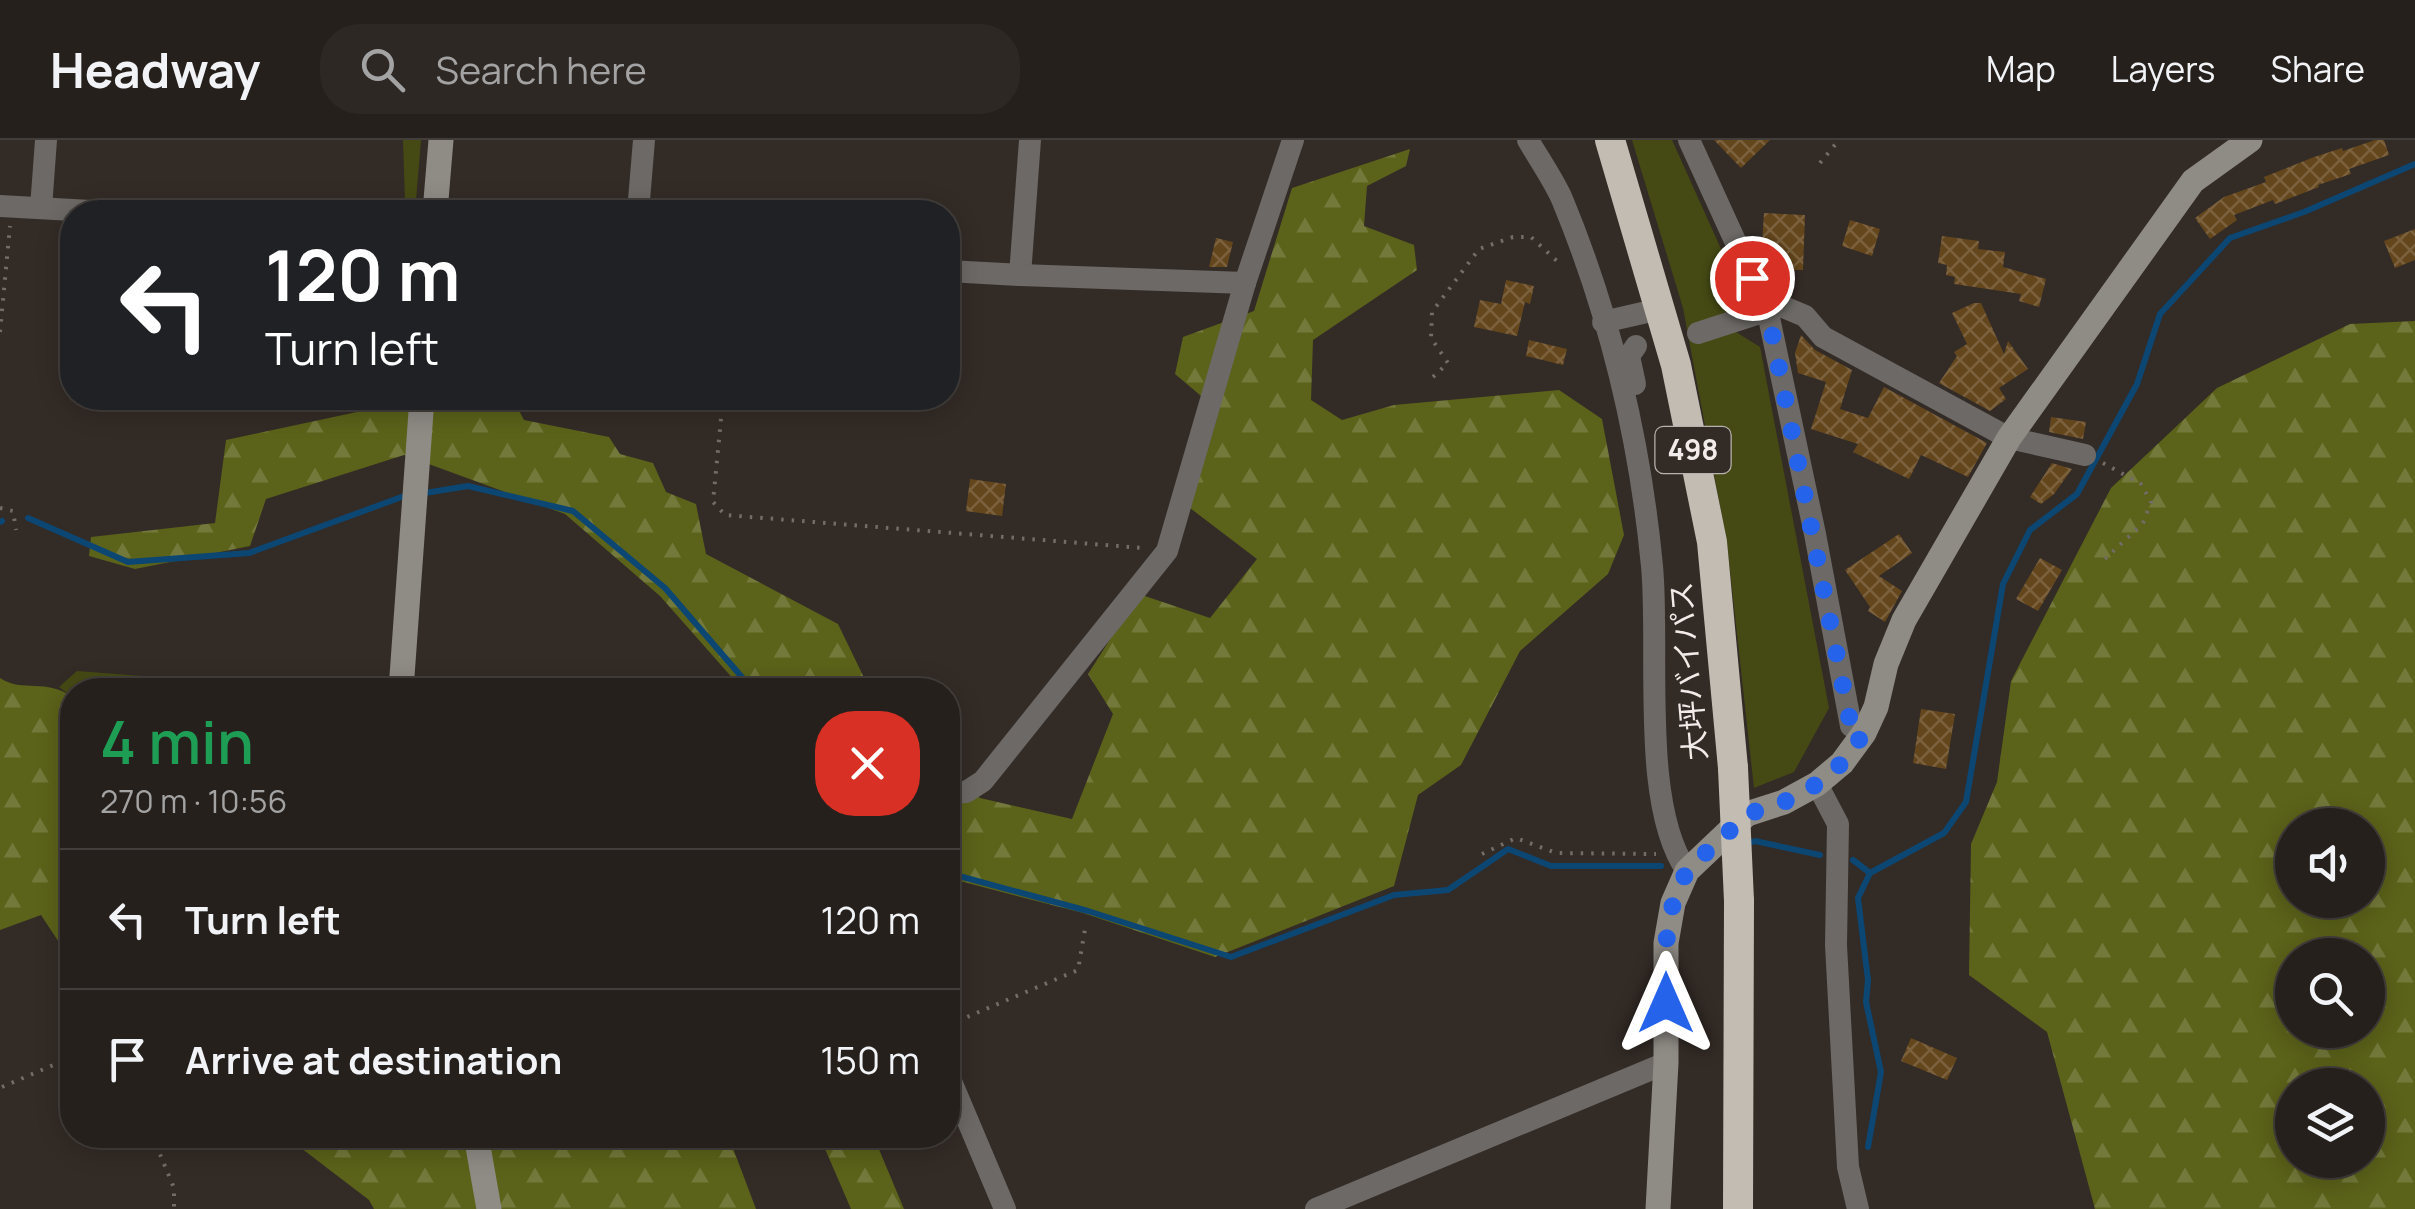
<!DOCTYPE html>
<html lang="en">
<head>
<meta charset="utf-8">
<style>
	:root { --surface:#26201c; --page:#2e2825; --text:#f1f3f6; --muted:#a4a3a3; --line:#423e3b }
	body { margin:0; font-family:Manrope,"Noto Sans JP",sans-serif; background:var(--page); color:var(--text); height:100vh; display:flex; flex-direction:column; font-size:38px; white-space:nowrap }
	* { box-sizing:border-box; margin:0 }
	p { font-size:32px; color:var(--muted) }
	.icon { flex:none; width:55px; height:55px; fill:none; stroke:currentColor; stroke-width:2; stroke-linecap:round; stroke-linejoin:round }
	.map { position:relative; flex:1; overflow:hidden }
	.side { position:absolute; left:60px; top:538px; width:900px; height:470px; display:flex; flex-direction:column; background:var(--surface); border-radius:40px; box-shadow:0 5px 25px #0003,0 0 0 2px var(--line) }
	.side>* { flex:none }
	.banner { position:absolute; left:60px; top:60px; width:900px; height:210px; border-radius:40px; box-shadow:0 5px 25px #0003,0 0 0 2px var(--line); background:#202124; color:#fff; overflow:hidden }
	.controls { position:absolute; left:2275px; top:668px; display:grid; gap:20px }
	.controls a { display:grid; place-items:center; width:110px; height:110px; border-radius:50%; background:var(--surface); box-shadow:0 5px 25px #0003,0 0 0 2px var(--line); font-size:50px }
	.pin { position:absolute; display:grid; place-items:center; width:85px; height:85px; color:#fff; margin:-42px; border:5px solid #fff; border-radius:50%; box-shadow:0 2px 10px #0007 }
	.me { position:absolute; width:110px; margin:-55px; rotate:0deg; stroke-linejoin:round; filter:drop-shadow(0 0 8px #0008) }
	.turn { display:flex; align-items:center; gap:35px; height:210px; padding:0 40px; font-size:45px }
	.turn .icon { width:130px; height:130px; stroke-width:2.5 }
	.turn b { display:block; font-size:70px; line-height:85px }
	.round { display:grid; place-items:center; flex:none; width:105px; height:105px; border-radius:40px; background:var(--page) }
	.head { display:flex; align-items:center; justify-content:space-between; height:170px; padding:0 40px }
	h1 { font-size:60px; font-weight:600; line-height:75px; color:#1e9e55 }
	ul { padding:0; list-style:none }
	li { display:flex; align-items:center; gap:30px; height:140px; padding:0 40px; border-top:2px solid var(--line) }
	li div { flex:1 }
	li b { display:block; font-size:38px }
	li em { font-style:normal }
	header { display:flex; align-items:center; gap:60px; box-sizing:border-box; height:140px; padding:0 50px; background:var(--surface); border-bottom:2px solid var(--line) }
	header strong { font-size:48px }
	nav { display:flex; gap:55px; margin-inline-start:auto; font-size:35px }
	.search { width:700px; height:90px; background:var(--page); display:flex; align-items:center; gap:25px; box-sizing:border-box; padding:0 35px; border-radius:40px; color:var(--muted); font-size:38px }
	.map>svg:first-child { display:block }
	.grass { fill:#454a14 }
	.forest { fill:url(#forest-firs); fill-rule:evenodd }
	.lines { fill:none; stroke-linecap:round; stroke-linejoin:round }
	.stream { stroke:#0c4774; stroke-width:6 }
	.building { fill:url(#building-cross-hatch) }
	.path { stroke:#736c67; stroke-width:4; stroke-dasharray:2.5 8; stroke-linecap:butt }
	.street { stroke:#6c6966; stroke-width:22 }
	.secondary { stroke:#8f8b85; stroke-width:25 }
	.highway { stroke:#c3bcb3; stroke-width:30 }
	.highway-bridge { stroke:#c3bcb3; stroke-width:30 }
	.route { stroke:#2563eb; stroke-width:18; stroke-dasharray:0 32.4 }
	.labels { text-anchor:middle; stroke-width:10; stroke-linejoin:round; paint-order:stroke }
	.shield { fill:#332b26; stroke:#b8b2ae; stroke-width:2.5 }
	.shield-label { font-size:28px; font-weight:bold; fill:#f1ece9 }
	.street-label { font-size:30px; fill:#f1ece9; stroke:#332b26 }
</style>
</head>
<body>
<header>
<strong>Headway</strong>
<div class="search"><svg class="icon" aria-label="search" viewBox="0 0 24 24"><circle cx="10" cy="10" r="6"/><path d="M15 15l6 6"/></svg>Search here</div>
<nav><a>Map</a><a>Layers</a><a>Share</a></nav>
</header>
<div class="map">
<svg width="2415" height="1069" viewBox="0 0 2415 1069">
	<defs>
		<pattern id="forest-firs" width="22" height="20" patternUnits="userSpaceOnUse" patternTransform="scale(2.5)"><rect width="22" height="20" fill="#5b6219"/><path d="M5 1l3.5 6h-7zM16 11l3.5 6h-7z" fill="#73793a"/></pattern>
		<pattern id="building-cross-hatch" width="8" height="8" patternUnits="userSpaceOnUse" patternTransform="scale(2.5)"><rect width="8" height="8" fill="#64461c"/><path d="M0 0l8 8M0 8l8-8" fill="none" stroke="#7b613d"/></pattern>
	</defs>
	<rect width="100%" height="100%" fill="#332b26"/>
	<g class="grass">
		<path d="M403,0H421L415,72L320,71L405,62Z"/>
		<path d="M1632,0H1672L1740,151L1720,182L1760,207L1829,568L1794,632L1754,648L1727,403L1683,168Z"/>
		<path d="M77,531L325,550H72V557L59,547Z"/>
	</g>
	<g class="forest">
		<path d="M1410,9L1406,26L1367,46L1364,86L1414,105L1417,130L1313,200L1311,260L1342,280L1394,265L1559,250L1602,279L1624,395L1608,434L1520,511L1461,625L1418,655L1394,746L1215,817L1083,773L948,738V631L980,658L1072,679L1113,574L1088,534L1139,454L1210,478L1257,419L1190,368L1219,271L1175,234L1183,197L1254,171L1292,48Z"/>
		<path d="M2415,181V1069H2095L2047,892L1969,835L1971,704L1997,642L2011,541L2111,348L2217,248L2350,184ZM2368,685V760H2292V685ZM2368,815V890H2292V815ZM2368,945V1020H2292V945Z"/>
		<path d="M439,259L516,265L524,280L609,297L620,314L653,323L666,352L696,364L706,414L838,484L870,550H743L660,456L565,374L404,315L266,359L250,406L135,429L89,416L91,397L215,383L226,300L399,263Z"/>
		<path d="M0,538C22,553 47,538 72,557V822L41,775L0,790Z"/>
		<path d="M284,995H728L756,1069H374L369,1060Z"/>
		<path d="M819,995H873L904,1069H851Z"/>
	</g>
	<g class="lines">
		<g class="stream">
			<path d="M419,354L468,346L573,371L665,448L753,550"/>
			<path d="M28,378L128,422L249,413L407,355"/>
			<path d="M0,382L2,381"/>
			<path d="M1746,704L1755,701L1820,715"/>
			<path d="M1853,720L1870,733"/>
			<path d="M948,733L1088,771L1231,817L1394,755L1448,750L1508,709L1551,726H1661"/>
			<path d="M1868,1007L1881,932L1866,862L1868,840L1858,758L1870,733L1944,693L1966,662L2003,444L2030,390L2077,354L2137,244L2160,174L2230,98L2304,72L2415,24"/>
		</g>
	</g>
	<g class="building">
		<path d="M1714,0H1770L1741,28Z"/>
		<path d="M2375,0H2384L2389,15L2349,29L2351,34L2318,45L2319,47L2275,64L2273,60L2234,75L2237,80L2210,99L2195,78L2224,57L2266,42L2264,37L2314,17L2342,8L2343,11Z"/>
		<path d="M1764,73L1805,75L1803,130H1787V122L1775,121L1776,105L1762,104Z"/>
		<path d="M1850,80L1880,89L1872,116L1842,106Z"/>
		<path d="M2415,89V120L2395,128L2384,101Z"/>
		<path d="M1942,96L1979,101L1978,109L2005,112L2003,127L2046,139L2039,167L2019,161L2021,154L1954,144L1955,137L1946,135L1947,125L1938,123Z"/>
		<path d="M1216,98L1233,102L1227,127H1209Z"/>
		<path d="M1506,140L1534,146L1530,164L1525,162L1517,196L1474,187L1480,160L1501,164Z"/>
		<path d="M1974,163H1981L2004,214L2008,201L2028,229L1999,248L2006,259L1990,271L1939,243L1957,216L1954,212L1967,204L1952,173Z"/>
		<path d="M1801,195L1815,210L1852,230L1840,269L1868,278L1884,247L1987,303L1968,337L1921,315L1909,339L1853,312L1858,304L1811,289L1826,242L1798,233L1795,213Z"/>
		<path d="M1529,200L1567,209L1563,225L1526,216Z"/>
		<path d="M2051,277L2086,282L2083,299L2049,292Z"/>
		<path d="M2052,323L2072,329L2054,354L2041,364L2030,357Z"/>
		<path d="M970,339L1006,344L1002,376L966,371Z"/>
		<path d="M1899,394L1912,413L1879,436L1902,451L1885,482L1868,471L1870,467L1845,430Z"/>
		<path d="M2040,418L2062,430L2038,471L2016,459Z"/>
		<path d="M1921,569L1955,574L1946,629L1913,623Z"/>
		<path d="M1911,898L1957,918L1947,940L1901,921Z"/>
	</g>
	<g class="lines">
		<g class="path">
			<path d="M1820,23L1839,0"/>
			<path d="M0,192L10,86"/>
			<path d="M1433,237L1448,223L1431,198L1432,172L1479,109L1513,97H1531L1557,121L1562,120"/>
			<path d="M723,258L713,362L725,375L1143,408"/>
			<path d="M2103,323L2141,344L2151,362L2143,383L2105,419"/>
			<path d="M0,368L13,371L16,390"/>
			<path d="M1482,714L1516,698L1556,713L1656,714"/>
			<path d="M948,885L1078,830L1086,783"/>
			<path d="M2,947L72,917"/>
			<path d="M152,995L174,1048V1069"/>
		</g>
		<g class="street">
			<path d="M1528,0C1539,19 1553,39 1562,59C1610,175 1640,301 1652,426C1660,509 1640,665 1687,731"/>
			<path d="M1689,0L1768,173L1815,394L1851,586L1864,593"/>
			<path d="M0,66L109,72"/>
			<path d="M41,68L46,0"/>
			<path d="M638,72L644,0"/>
			<path d="M948,131L1020,135L1030,0"/>
			<path d="M1020,135L1245,143"/>
			<path d="M1603,182L1660,169"/>
			<path d="M1698,193L1781,166L1805,176L1823,197L2009,298L2085,315"/>
			<path d="M1635,244L1629,216L1636,206"/>
			<path d="M1817,644L1838,684L1836,805L1848,1027L1858,1069"/>
			<path d="M948,653L966,652L983,641L1167,411L1245,143L1293,0"/>
			<path d="M948,934L1005,1069"/>
			<path d="M1316,1069L1666,923"/>
		</g>
		<g class="secondary">
			<path d="M435,72L441,0"/>
			<path d="M401,550L422,258"/>
			<path d="M476,995L489,1069"/>
			<path d="M1658,1069L1666,923V803L1673,763L1687,731L1747,674L1784,662L1817,644L1842,623L1864,593L1876,567L1886,524L1904,480L2009,298L2193,41L2250,0"/>
		</g>
		<g class="highway">
			<path d="M1610,0L1676,225L1712,402L1733,628"/>
			<path d="M1738,1069L1739,761"/>
		</g>
		<path class="highway-bridge" d="M1733,628L1739,761"/>
	</g>
	<g class="lines">
		<path class="route" d="M1666,863V803L1673,763L1687,730L1748,674L1784,662L1817,644L1842,623L1864,593L1851,586L1768,173L1752,138"/>
	</g>
	<g class="labels">
		<rect class="shield" x="1655.5" y="287" width="75" height="46" rx="8"/>
		<g class="shield-label">
			<text x="1693" y="320">498</text>
		</g>
		<g class="street-label">
			<text transform="translate(1689 531) rotate(-95)" y="10">大坪バイパス</text>
		</g>
	</g>
</svg>
<div class="controls">
<a><svg class="icon" aria-label="sound" viewBox="0 0 24 24"><path d="M4 9h4l5-4v14l-5-4H4zM17 9q2 3 0 6"/></svg></a>
<a><svg class="icon" aria-label="search" viewBox="0 0 24 24"><circle cx="10" cy="10" r="6"/><path d="M15 15l6 6"/></svg></a>
<a><svg class="icon" aria-label="layers" viewBox="0 0 24 24"><path d="M12 4l9 5-9 5-9-5zM3 14l9 5 9-5"/></svg></a>
</div>
<div class="pin" style="left:1752px;top:138px;background:#d93025"><svg class="icon" aria-label="arrive" viewBox="0 0 24 24"><path d="M6 21V4h12l-3 4 3 4H6"/></svg></div>
<svg class="me" style="left:1666px;top:863px" viewBox="-20 -20 40 40"><path d="M0-17L14 15 0 8-14 15z" fill="#2563eb" stroke="#fff" stroke-width="4"/></svg>
<div class="banner">
<div class="turn"><svg class="icon" aria-label="left" viewBox="0 0 24 24"><path d="M17 20v-9H6M10 6l-5 5 5 5"/></svg><div><b>120 m</b>Turn left</div></div>
</div>
<section class="side">
<div class="head"><div><h1>4 min</h1><p>270 m · 10:56</p></div><a class="round" style="background:#d93025;color:#fff"><svg class="icon" aria-label="close" viewBox="0 0 24 24"><path d="M6 6l12 12M18 6L6 18"/></svg></a></div>
<ul>
<li><svg class="icon" aria-label="left" viewBox="0 0 24 24"><path d="M17 20v-9H6M10 6l-5 5 5 5"/></svg><div><b>Turn left</b></div><em>120 m</em></li>
<li><svg class="icon" aria-label="arrive" viewBox="0 0 24 24"><path d="M6 21V4h12l-3 4 3 4H6"/></svg><div><b>Arrive at destination</b></div><em>150 m</em></li>
</ul>
</section>
</div>
</body>
</html>
